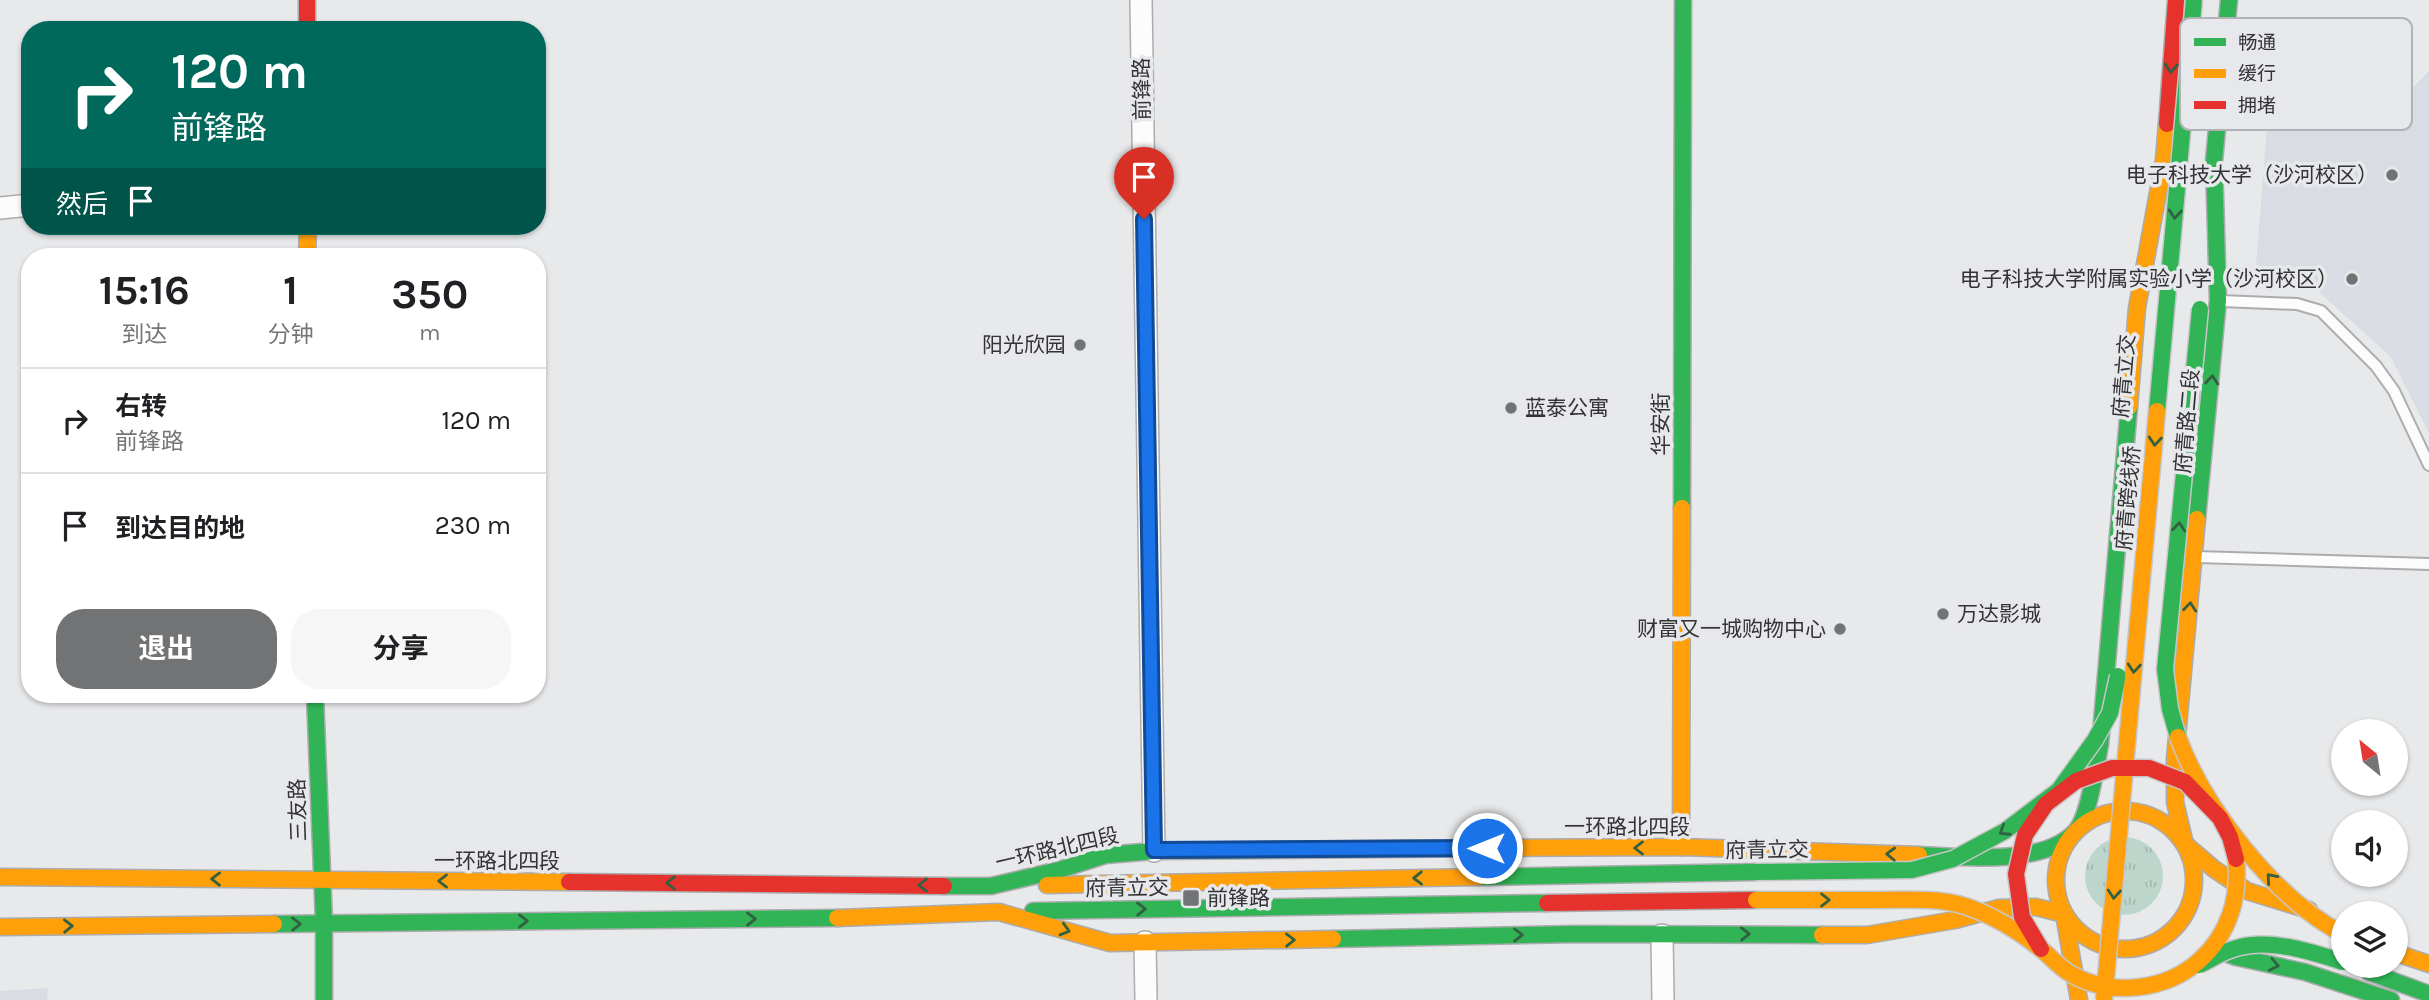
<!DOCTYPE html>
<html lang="zh">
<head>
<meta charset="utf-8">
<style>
	:root { --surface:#fff; --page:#f6f6f6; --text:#202124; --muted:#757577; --line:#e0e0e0; --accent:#727374 }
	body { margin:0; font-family:Karla,"Noto Sans SC",sans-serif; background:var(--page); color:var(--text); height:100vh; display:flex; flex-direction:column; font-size:26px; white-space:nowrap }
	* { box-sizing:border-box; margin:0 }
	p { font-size:23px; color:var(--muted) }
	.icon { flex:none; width:38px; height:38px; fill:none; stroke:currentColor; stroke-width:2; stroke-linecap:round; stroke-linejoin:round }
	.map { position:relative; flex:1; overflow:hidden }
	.panel { position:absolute; left:21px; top:248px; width:525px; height:455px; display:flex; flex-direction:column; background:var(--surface); border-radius:28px; box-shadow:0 2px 5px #0004 }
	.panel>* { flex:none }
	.hud { position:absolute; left:21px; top:21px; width:525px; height:214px; border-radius:28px; box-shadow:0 2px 5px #0004; background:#00695c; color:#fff; overflow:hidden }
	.needle { width:46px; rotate:330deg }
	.fabs { position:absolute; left:2331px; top:719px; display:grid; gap:14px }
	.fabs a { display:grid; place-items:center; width:77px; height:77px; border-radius:50%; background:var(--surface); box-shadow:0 2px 5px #0004; font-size:35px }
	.pin { position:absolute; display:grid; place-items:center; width:60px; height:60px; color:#fff; margin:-72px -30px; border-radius:50% 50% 50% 0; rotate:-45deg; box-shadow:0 0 7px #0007 }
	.pin .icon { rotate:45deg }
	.me { position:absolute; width:77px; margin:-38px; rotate:270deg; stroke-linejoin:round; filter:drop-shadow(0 0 5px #0008) }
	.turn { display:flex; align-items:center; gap:24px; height:147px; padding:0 35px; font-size:32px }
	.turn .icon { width:91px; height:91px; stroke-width:2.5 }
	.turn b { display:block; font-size:49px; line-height:60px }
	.then { display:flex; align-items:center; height:66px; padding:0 35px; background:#0003; gap:14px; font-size:26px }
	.eta { display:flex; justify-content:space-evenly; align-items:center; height:119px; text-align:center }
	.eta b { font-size:42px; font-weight:700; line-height:49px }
	.action { display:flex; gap:14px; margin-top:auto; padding:14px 35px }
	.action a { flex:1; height:80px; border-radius:28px; background:var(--accent); color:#fff; font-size:28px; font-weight:700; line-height:80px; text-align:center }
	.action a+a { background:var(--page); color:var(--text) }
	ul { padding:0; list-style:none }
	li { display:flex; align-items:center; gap:21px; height:105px; padding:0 35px; border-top:2px solid var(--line) }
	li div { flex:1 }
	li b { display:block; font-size:26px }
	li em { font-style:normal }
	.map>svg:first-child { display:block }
	.built { fill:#d9dce2 }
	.grass { fill:url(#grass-tufts) }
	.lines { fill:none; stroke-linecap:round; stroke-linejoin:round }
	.lane-casing { stroke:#acacae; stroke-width:14 }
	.street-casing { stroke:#acacae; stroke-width:24 }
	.fast-casing { stroke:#acacae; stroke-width:19 }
	.slow-casing { stroke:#acacae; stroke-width:19 }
	.jam-casing { stroke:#acacae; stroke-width:19 }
	.lane { stroke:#fcfcfc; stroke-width:10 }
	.street { stroke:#fcfcfc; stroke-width:21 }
	.fast { stroke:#30b455; stroke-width:16 }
	.slow { stroke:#ff9f0a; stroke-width:16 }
	.jam { stroke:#e5322d; stroke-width:16 }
	.fast-bridge-casing { stroke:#c6c6c7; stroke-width:19; stroke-linecap:butt }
	.slow-bridge-casing { stroke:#c6c6c7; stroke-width:19; stroke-linecap:butt }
	.jam-bridge-casing { stroke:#c6c6c7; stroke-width:19; stroke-linecap:butt }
	.fast-bridge { stroke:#30b455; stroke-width:16 }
	.slow-bridge { stroke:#ff9f0a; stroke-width:16 }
	.jam-bridge { stroke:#e5322d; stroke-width:16 }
	.oneway { stroke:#326040 }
	.route-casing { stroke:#114b97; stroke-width:18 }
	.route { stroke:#1a73e8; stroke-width:12 }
	.poi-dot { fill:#727374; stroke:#e7e8ec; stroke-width:2.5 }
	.labels { text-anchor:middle; stroke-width:7; stroke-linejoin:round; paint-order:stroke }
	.street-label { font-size:21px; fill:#333334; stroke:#e7e8ec }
	.poi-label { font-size:21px; fill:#333334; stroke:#e7e8ec; text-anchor:end }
	.key { fill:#e7e8ec; stroke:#b1b2b5; stroke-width:2 }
	.key-label { font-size:19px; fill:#333334 }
</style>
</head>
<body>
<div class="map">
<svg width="2429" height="1000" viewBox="0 0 2429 1000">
	<defs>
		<pattern id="grass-tufts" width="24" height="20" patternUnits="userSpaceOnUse" patternTransform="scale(1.75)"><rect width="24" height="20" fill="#bdd6cb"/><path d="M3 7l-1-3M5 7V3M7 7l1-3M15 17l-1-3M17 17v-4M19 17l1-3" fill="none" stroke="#a3b8af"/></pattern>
	</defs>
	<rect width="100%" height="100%" fill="#e8e9eb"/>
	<g class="built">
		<path d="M2429,71V433L2391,357L2319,292L2295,281L2255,278L2267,128L2361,130L2390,104L2393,108Z"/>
		<path d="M48,988L47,1000H0V991Z"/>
	</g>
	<circle class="grass" cx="2124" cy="876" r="39"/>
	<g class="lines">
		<g class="lane-casing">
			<g id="lane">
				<path d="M2221,301L2297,304L2321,311L2376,366L2394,391L2429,465"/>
				<path d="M2197,557L2429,564"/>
			</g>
		</g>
		<g class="street-casing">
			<g id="street">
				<path d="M1141,0L1154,851"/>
				<path d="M0,208L30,205"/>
				<path d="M1662,935L1663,1000"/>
				<path d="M1145,942L1146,1000"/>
			</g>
		</g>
		<g class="fast-casing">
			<g id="fast">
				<path d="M1682,508L1683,0"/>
				<path d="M2197,519L2218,300L2214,161L2229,0"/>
				<path d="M315,695L324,923V1000"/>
				<path d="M1919,855C1962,857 2043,866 2075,832C2089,818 2096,765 2100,745L2129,407"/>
				<path d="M1479,877L1755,872"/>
				<path d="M944,886H991L1059,870L1106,855L1154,851L1500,848"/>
				<path d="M1033,911L1547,903"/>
				<path d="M274,924L837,918"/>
				<path d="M1333,939L1576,934L1822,935"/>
				<path d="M2217,950L2236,957L2305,972L2391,1000"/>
				<path d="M2369,972L2429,994"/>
			</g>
		</g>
		<g class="slow-casing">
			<g id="slow">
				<path d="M307,257L308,226"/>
				<path d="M2129,407L2137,308L2164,160L2167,124"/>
				<path d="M2197,519L2175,759V802L2185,844L2214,869L2247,891L2309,910"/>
				<circle cx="2125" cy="880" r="69"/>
				<path d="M1681,847L1682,508"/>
				<path d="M1500,848L1681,847L1919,855"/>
				<path d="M0,877L569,882"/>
				<path d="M1047,885L1479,877"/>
				<path d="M837,918L999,912L1110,943L1333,939"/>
				<path d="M0,927L274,924"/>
				<path d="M1822,935H1867L1955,920L1999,908L2036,907L2064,914L2079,1000"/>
				<path d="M2396,953L2429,964"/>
			</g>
		</g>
		<g class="jam-casing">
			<g id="jam">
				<path d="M307,0V30"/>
				<path d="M2167,124L2176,0"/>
				<path d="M569,882L944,886"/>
				<path d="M1547,903L1756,900"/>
			</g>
		</g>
		<use href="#lane" class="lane"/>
		<use href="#street" class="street"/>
		<use href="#fast" class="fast"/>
		<use href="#slow" class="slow"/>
		<use href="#jam" class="jam"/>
		<g class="fast-bridge-casing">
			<g id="fast-bridge">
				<path d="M2157,411L2194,0"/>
				<path d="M2178,737L2170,709L2165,669L2200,309"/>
				<path d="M1755,872L1912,870L1953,859L2005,831L2059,790L2095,740L2110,713L2118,676"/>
				<path d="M2199,965C2212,959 2225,950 2240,947C2272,939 2312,952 2343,962"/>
			</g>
		</g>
		<g class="slow-bridge-casing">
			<g id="slow-bridge">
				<path d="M2178,737C2204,808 2275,899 2343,934"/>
				<path d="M1756,900C1797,900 1838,900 1879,900C1905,900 1933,898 1958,904C1988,912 2019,931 2042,950C2052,958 2060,968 2071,974C2111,997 2166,991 2200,960C2229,934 2240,897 2236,859"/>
				<path d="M2104,1000L2157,411"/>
			</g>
		</g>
		<g class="jam-bridge-casing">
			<path id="jam-bridge" d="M2041,949L2022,917L2016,874L2025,835L2046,804L2076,781L2112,768H2149L2185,782L2220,818L2230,837L2236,859"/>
		</g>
		<use href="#fast-bridge" class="fast-bridge"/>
		<use href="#slow-bridge" class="slow-bridge"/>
		<use href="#jam-bridge" class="jam-bridge"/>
	</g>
	<defs><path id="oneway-chevron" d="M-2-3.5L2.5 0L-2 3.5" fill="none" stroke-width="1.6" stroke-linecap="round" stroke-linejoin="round" transform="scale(1.75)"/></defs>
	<g class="oneway">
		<use href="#oneway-chevron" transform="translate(2171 68) rotate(94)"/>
		<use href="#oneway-chevron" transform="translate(2175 214) rotate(95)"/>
		<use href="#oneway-chevron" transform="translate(2212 380) rotate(-85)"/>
		<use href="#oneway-chevron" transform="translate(2155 441) rotate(95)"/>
		<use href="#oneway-chevron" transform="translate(2179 527) rotate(-84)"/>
		<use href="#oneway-chevron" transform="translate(2190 607) rotate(-84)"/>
		<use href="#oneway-chevron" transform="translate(2134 668) rotate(95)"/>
		<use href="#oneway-chevron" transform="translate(2004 831) rotate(147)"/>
		<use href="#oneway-chevron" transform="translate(1639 848) rotate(180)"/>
		<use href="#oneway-chevron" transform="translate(1891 854) rotate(-178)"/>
		<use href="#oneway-chevron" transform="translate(1418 878) rotate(179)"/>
		<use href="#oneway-chevron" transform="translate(2271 878) rotate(-131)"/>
		<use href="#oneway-chevron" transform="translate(216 879) rotate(-179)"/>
		<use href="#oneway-chevron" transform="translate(443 881) rotate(-180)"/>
		<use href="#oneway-chevron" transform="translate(671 883) rotate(-180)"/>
		<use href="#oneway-chevron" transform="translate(923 885) rotate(-180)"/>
		<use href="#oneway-chevron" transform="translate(2114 894) rotate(95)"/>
		<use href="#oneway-chevron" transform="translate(1825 900)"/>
		<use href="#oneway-chevron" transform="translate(1141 909) rotate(-1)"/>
		<use href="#oneway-chevron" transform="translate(751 919) rotate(-1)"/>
		<use href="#oneway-chevron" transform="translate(523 921) rotate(-1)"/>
		<use href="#oneway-chevron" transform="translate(296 924) rotate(-1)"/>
		<use href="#oneway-chevron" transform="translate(68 926) rotate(-1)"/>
		<use href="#oneway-chevron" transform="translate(1065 930) rotate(16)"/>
		<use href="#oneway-chevron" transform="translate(1745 934) rotate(-1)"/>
		<use href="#oneway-chevron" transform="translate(1518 935) rotate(-1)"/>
		<use href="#oneway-chevron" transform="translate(1290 940) rotate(-1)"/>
		<use href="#oneway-chevron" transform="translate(2274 965) rotate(12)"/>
	</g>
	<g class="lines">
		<g class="route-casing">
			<path id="route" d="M1144,219L1154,850L1487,848"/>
		</g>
		<use href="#route" class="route"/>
	</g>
	<g class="poi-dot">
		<circle cx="2392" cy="175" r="7"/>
		<circle cx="2352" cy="279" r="7"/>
		<circle cx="1080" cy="345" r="7"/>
		<circle cx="1511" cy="408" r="7"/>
		<circle cx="1943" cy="614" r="7"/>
		<circle cx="1840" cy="629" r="7"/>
		<rect x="1182" y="889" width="18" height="18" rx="3.5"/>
	</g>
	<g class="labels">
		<g class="street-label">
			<text transform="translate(1142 89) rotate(-91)" y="7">前锋路</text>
			<text transform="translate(2124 376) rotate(-85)" y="7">府青立交</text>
			<text transform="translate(2187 421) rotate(-85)" y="7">府青路二段</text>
			<text transform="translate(1661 424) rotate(-90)" y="7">华安街</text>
			<text transform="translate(2128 498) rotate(-85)" y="7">府青跨线桥</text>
			<text transform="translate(298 810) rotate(-92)" y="7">三友路</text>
			<text x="1627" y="834">一环路北四段</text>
			<text transform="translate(1057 849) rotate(-13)" y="7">一环路北四段</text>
			<text transform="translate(1767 850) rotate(-1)" y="7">府青立交</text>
			<text x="497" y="868">一环路北四段</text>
			<text transform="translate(1127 888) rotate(-1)" y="7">府青立交</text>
		</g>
		<g class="poi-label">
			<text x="2378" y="182">电子科技大学（沙河校区）</text>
			<text x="2338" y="286">电子科技大学附属实验小学（沙河校区）</text>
			<text x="1066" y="352">阳光欣园</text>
			<text x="1525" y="415" text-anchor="start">蓝泰公寓</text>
			<text x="1957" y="621" text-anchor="start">万达影城</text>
			<text x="1826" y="636">财富又一城购物中心</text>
			<text x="1207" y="905" text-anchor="start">前锋路</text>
		</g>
	</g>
	<rect x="2180" y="18" width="232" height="112" rx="10" class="key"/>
	<rect x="2194" y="38" width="32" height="8" fill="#30b455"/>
	<rect x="2194" y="69" width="32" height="9" fill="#ff9f0a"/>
	<rect x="2194" y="101" width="32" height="8" fill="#e5322d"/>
	<g class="key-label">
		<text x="2238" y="49">畅通</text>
		<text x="2238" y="80">缓行</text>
		<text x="2238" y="112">拥堵</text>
	</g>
</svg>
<div class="fabs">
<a><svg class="needle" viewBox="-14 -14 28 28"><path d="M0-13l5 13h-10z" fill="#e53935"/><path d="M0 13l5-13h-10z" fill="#757577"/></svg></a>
<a><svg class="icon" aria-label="sound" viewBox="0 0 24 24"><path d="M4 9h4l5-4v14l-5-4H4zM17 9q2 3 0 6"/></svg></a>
<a><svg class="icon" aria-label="layers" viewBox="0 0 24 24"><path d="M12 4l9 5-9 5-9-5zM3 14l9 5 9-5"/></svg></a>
</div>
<div class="pin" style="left:1144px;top:219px;background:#d93025"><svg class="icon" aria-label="arrive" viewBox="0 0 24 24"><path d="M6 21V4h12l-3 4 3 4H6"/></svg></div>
<svg class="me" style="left:1487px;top:848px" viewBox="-20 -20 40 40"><circle r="17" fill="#1a73e8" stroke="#fff" stroke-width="3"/><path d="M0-11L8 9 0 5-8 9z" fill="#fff"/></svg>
<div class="hud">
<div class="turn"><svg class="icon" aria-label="right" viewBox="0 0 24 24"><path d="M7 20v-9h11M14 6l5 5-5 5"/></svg><div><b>120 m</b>前锋路</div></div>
<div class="then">然后<svg class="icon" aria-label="arrive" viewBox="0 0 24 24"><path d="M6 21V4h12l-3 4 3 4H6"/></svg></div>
</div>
<section class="panel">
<div class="eta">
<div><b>15:16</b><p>到达</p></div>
<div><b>1</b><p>分钟</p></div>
<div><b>350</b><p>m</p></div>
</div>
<ul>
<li><svg class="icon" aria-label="right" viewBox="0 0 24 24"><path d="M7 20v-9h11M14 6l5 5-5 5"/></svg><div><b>右转</b><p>前锋路</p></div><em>120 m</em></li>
<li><svg class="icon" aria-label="arrive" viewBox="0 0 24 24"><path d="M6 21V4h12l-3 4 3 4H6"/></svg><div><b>到达目的地</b></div><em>230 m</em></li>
</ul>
<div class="action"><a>退出</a><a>分享</a></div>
</section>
</div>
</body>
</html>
